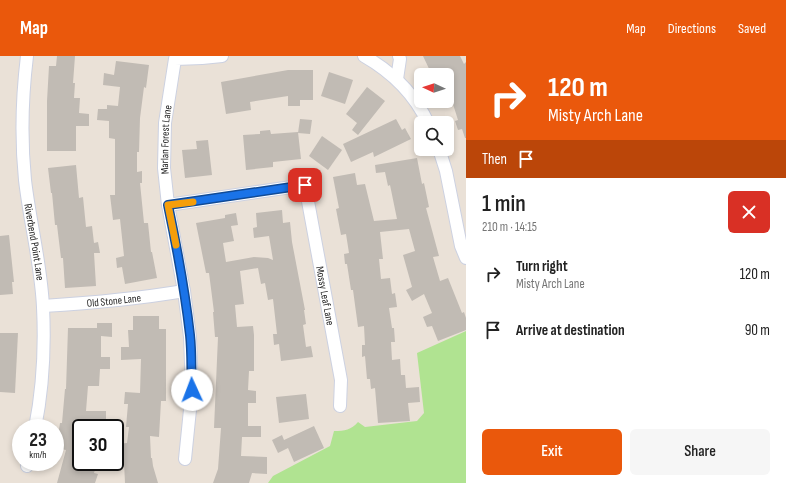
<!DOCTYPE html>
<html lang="en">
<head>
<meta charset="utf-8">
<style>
	:root { --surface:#fff; --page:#f6f6f6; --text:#222; --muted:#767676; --accent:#ea580c }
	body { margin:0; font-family:"Sofia Sans Condensed",sans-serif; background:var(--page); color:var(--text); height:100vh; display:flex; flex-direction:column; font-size:15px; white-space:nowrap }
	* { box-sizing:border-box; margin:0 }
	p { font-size:13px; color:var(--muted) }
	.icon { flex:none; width:22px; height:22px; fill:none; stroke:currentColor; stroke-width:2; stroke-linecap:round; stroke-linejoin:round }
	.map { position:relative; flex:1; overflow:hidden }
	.details { display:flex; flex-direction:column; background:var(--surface); width:320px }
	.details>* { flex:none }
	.top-card { background:#ea580c; color:#fff; overflow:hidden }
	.needle { width:26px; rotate:273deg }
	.fabs { position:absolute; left:414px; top:12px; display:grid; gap:8px }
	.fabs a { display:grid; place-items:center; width:40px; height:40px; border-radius:6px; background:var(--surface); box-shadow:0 2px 6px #0003; font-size:20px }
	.speed { position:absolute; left:12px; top:363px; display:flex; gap:8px; font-size:20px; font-weight:700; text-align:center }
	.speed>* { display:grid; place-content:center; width:52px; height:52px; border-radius:50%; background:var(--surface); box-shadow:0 2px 6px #0003; line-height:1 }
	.speed small { font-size:10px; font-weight:400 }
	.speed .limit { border:2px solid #111; border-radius:6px; background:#fff; color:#111 }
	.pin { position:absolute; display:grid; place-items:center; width:34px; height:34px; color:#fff; margin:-17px; border-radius:8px; box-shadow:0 2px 6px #0006 }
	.me { position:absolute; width:44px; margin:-22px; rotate:358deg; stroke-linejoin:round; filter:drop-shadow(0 0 3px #0008) }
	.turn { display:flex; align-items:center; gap:14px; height:84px; padding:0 16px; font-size:18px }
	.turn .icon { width:52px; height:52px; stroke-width:2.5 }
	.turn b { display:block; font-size:28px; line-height:34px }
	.then { display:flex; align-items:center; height:38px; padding:0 16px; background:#0003; gap:8px; font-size:15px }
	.round { display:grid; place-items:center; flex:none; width:42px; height:42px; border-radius:6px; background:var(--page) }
	.overview { display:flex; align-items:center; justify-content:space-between; height:68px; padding:0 16px }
	h1 { font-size:24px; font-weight:600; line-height:30px }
	.cta { display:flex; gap:8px; margin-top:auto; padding:8px 16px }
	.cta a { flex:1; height:46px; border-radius:6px; background:var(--accent); color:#fff; font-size:16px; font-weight:600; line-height:46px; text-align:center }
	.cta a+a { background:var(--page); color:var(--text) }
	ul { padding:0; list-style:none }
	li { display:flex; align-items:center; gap:12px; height:56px; padding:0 16px }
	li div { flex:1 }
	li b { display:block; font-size:15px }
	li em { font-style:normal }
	header { display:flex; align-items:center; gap:24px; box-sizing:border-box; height:56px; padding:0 20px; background:var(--accent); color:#fff }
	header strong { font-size:19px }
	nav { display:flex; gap:22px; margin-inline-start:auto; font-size:14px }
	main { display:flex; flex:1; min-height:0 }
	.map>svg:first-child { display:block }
	.green { fill:#b0e391 }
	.building { fill:#c1bbb4 }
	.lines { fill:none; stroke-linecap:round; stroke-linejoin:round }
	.minor-casing { stroke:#ccd1e1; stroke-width:14 }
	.minor { stroke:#fff; stroke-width:12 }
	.route-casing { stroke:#114b97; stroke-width:10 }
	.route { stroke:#1a73e8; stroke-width:7 }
	.slow { stroke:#f59e0b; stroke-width:7 }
	.labels { text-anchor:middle; stroke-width:3; stroke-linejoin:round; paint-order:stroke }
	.street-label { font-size:11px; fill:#262626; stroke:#fff }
</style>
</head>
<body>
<header>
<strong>Map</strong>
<nav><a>Map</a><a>Directions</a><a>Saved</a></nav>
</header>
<main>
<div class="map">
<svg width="466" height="427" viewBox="0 0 466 427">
	<rect width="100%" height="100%" fill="#eae1d7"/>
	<path class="green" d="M466,275V427H268L273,420L330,390L334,375C345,375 351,374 358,366L365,371L417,365L424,357L417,297Z"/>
	<g class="building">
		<path d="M57,0H75L73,27H75L74,42H80L79,57L89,58V70H76V95H47V45L49,10H56Z"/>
		<path d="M423,0H460L464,8L466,6V82H465L462,73L458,74L455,65L458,64L452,45L447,48V19H432Z"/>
		<path d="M116,5L149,9L146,32L144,31L140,62L139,96H137V116L142,115V127H140L144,167H148L151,196H152L157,222L125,228L122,211L117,212L116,202L124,200L120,163L113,164L110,139H115V83L109,82V65L97,64L98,53H107V49L118,50L120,31L103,29L104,17L114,19Z"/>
		<path d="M288,14H313V44H300V50H288V40L250,46L251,54L226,58L221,26Z"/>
		<path d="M329,16L353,24L345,48L321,40Z"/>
		<path d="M367,31L385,45L358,79L352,74L357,67L346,58Z"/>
		<path d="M300,63L312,64L310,78L298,77Z"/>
		<path d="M396,63L402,74L405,72L411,83L374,101L373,96L351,106L343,88Z"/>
		<path d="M270,74L271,78L298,76L301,103L273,106V111L246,114L243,79L260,78V75Z"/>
		<path d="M322,80L342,94L328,114L309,100Z"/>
		<path d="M208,84L212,119L185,122L182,94L197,93L196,85Z"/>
		<path d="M417,102L422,128L424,127L429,151L426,152L439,200L433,201L440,225L448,222L462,257L464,256L466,262V274L438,285L432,270L427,271L423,261L432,257L424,238L412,245L406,234L412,231L403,199L415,195L409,173L380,176L383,203H379L381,223L390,222L392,238L395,237L397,251L389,252L392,272H394L395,286H391L392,304L400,303L401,319H405L406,332L419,331L420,346L408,347L410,365L378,367L375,332L371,333L370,323H367L365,300L362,301V289H365L364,270L358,271L353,234H351L347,208H345L344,198L349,197L346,178L341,179L336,153L339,152L333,121L355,117L357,129L365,128L374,165L397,163L390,129L388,130L385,116L376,117L375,109Z"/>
		<path d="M76,109L79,142L83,141L86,171L92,170L94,187L98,186L100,197H94L96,230L65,232L63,202H61L57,169H55L52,137H51L48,112Z"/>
		<path d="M282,154L283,167L290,166L292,186L305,254H304L306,268L303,269L306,291L311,290L313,301L281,305L279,288L274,289L273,278H277L273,243L268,244L265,227L261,228L258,212L240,215L244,248L235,249L237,271L253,270L254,279V315H249L248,334L256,335V347H248V370H261V381H242L241,400L267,401V418L252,417L249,427H213L218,413L221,372H214L218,281H215L213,256H214L209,217H206L196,167L225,162V159L236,157L238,169L231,170L234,185L223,187L226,206L254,201L268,202L273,204L269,180L254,182L253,172L257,171L256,157Z"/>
		<path d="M9,179L14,226H12L13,238L0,239V180Z"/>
		<path d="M133,260H159V273H166V345H161L159,381L150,380L151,402H152L153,410L158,427H125L124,406H118L117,399H115V388L127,387L129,371H126L128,348H124L125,336L140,337L141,303L121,304V291H129L128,274H133Z"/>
		<path d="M97,267H112V281L101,280V301H110V313H100L99,330H88L86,355H106V367L94,366L93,372H81V406L96,410L94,417L98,418L95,427H57L66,394L56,392L60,367H62L65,333H66L68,272H97Z"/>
		<path d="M0,277H18L15,337L0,336Z"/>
		<path d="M306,338L309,363L279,367L276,341Z"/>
		<path d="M314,370L324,392L294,406L288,392L278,397L272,384L282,379L284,384Z"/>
	</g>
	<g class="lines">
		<g class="minor-casing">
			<g id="minor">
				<path id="s1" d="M27,0C22,41 21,84 25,124C30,167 41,208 43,251C45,291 43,332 35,372"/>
				<path d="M364,0C392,16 414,37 428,67"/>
				<path d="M397,23L400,3L399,0"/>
				<path d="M439,93L446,115L461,190L466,202"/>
				<path id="s2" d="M168,149L305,129L341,324L340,350"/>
				<path id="s3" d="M43,250C91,247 137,243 184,235"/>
				<path id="s4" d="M185,403L192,334L190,281L184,235L168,149L164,112L165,67L175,3L202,2L222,0"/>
				<path d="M27,410L28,406"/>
			</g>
		</g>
		<use href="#minor" class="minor"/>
	</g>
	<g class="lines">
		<g class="route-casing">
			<path id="route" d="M192,334C191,316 192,297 190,279C185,235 177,192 168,149L305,129"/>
		</g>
		<use href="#route" class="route"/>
		<path class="slow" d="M176,189L168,149L193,146"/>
	</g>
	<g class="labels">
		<g class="street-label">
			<text dy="4" stroke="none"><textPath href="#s4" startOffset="322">Marlan Forest Lane</textPath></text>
			<text dy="4" stroke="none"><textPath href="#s1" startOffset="187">Riverbend Point Lane</textPath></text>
			<text dy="4" stroke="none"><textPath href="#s2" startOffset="251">Mossy Leaf Lane</textPath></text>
			<text dy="4" stroke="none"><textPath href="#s3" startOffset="71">Old Stone Lane</textPath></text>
		</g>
	</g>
</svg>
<div class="fabs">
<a><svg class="needle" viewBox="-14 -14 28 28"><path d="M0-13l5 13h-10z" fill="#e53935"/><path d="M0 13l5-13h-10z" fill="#767676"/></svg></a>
<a><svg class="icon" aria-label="search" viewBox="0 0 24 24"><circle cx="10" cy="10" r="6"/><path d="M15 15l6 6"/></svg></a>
</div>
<div class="speed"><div>23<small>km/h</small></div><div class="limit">30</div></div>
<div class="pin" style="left:305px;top:129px;background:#d93025"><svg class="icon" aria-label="arrive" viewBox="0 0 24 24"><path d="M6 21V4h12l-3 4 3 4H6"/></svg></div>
<svg class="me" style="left:192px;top:334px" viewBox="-20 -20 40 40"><circle r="19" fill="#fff"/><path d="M0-13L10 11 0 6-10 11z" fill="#1a73e8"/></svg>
</div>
<section class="details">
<div class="top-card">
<div class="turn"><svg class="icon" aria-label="right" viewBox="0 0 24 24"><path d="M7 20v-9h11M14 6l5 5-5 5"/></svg><div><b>120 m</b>Misty Arch Lane</div></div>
<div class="then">Then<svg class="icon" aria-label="arrive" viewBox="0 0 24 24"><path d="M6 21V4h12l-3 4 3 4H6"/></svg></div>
</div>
<div class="overview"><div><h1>1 min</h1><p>210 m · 14:15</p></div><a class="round" style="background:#d93025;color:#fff"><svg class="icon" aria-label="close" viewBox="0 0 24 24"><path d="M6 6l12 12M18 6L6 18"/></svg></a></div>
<ul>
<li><svg class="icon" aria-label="right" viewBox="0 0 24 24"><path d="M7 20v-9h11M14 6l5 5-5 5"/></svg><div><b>Turn right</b><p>Misty Arch Lane</p></div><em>120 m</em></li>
<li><svg class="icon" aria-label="arrive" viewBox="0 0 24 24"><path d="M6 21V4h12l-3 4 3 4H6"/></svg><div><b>Arrive at destination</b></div><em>90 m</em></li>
</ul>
<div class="cta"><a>Exit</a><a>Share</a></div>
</section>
</main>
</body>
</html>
